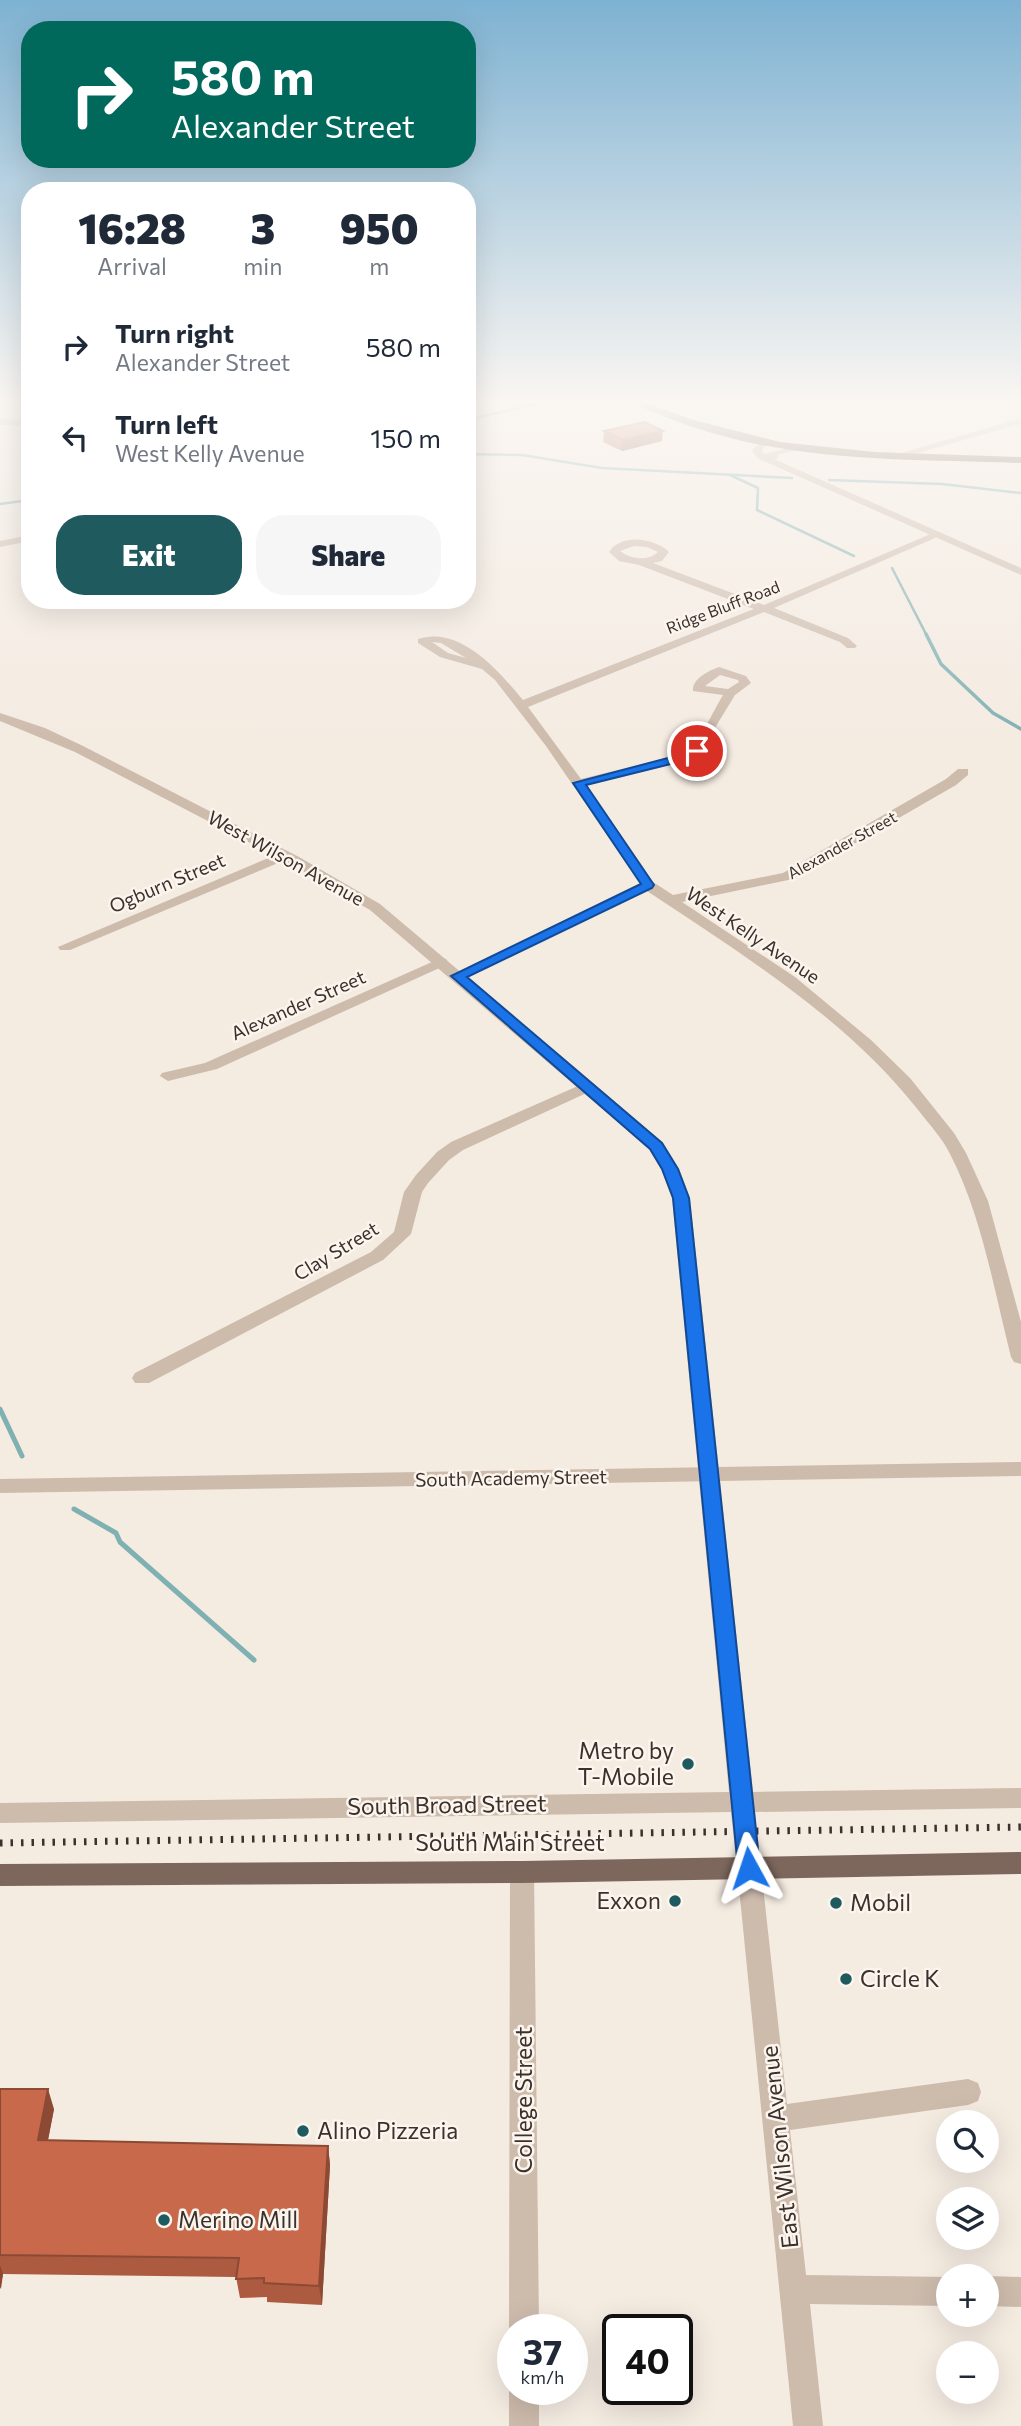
<!DOCTYPE html>
<html lang="en">
<head>
<meta charset="utf-8">
<style>
	:root { --surface:#fff; --page:#f6f6f7; --text:#1f2937; --muted:#747a83; --accent:#1f5a5e }
	body { margin:0; font-family:Commissioner,sans-serif; background:var(--page); color:var(--text); height:100vh; display:flex; flex-direction:column; font-size:26px; white-space:nowrap }
	* { box-sizing:border-box; margin:0 }
	p { font-size:23px; color:var(--muted) }
	.icon { flex:none; width:38px; height:38px; fill:none; stroke:currentColor; stroke-width:2; stroke-linecap:round; stroke-linejoin:round }
	.map { position:relative; flex:1; overflow:hidden }
	.drawer { position:absolute; left:21px; top:182px; width:455px; height:427px; display:flex; flex-direction:column; background:var(--surface); border-radius:28px; box-shadow:0 7px 28px #0002 }
	.drawer>* { flex:none }
	.guide { position:absolute; left:21px; top:21px; width:455px; height:147px; border-radius:28px; box-shadow:0 7px 28px #0002; background:#00695c; color:#fff; overflow:hidden }
	.controls { position:absolute; left:936px; top:2110px; display:grid; gap:14px }
	.controls a { display:grid; place-items:center; width:63px; height:63px; border-radius:50%; background:var(--surface); box-shadow:0 7px 28px #0002; font-size:35px }
	.speed { position:absolute; left:497px; top:2314px; display:flex; gap:14px; font-size:35px; font-weight:700; text-align:center }
	.speed>* { display:grid; place-content:center; width:91px; height:91px; border-radius:50%; background:var(--surface); box-shadow:0 7px 28px #0002; line-height:1 }
	.speed small { font-size:18px; font-weight:400 }
	.speed .limit { border:4px solid #111; border-radius:10px; background:#fff; color:#111 }
	.pin { position:absolute; display:grid; place-items:center; width:60px; height:60px; color:#fff; margin:-30px; border:4px solid #fff; border-radius:50%; box-shadow:0 2px 7px #0007 }
	.me { position:absolute; width:77px; margin:-38px; rotate:355deg; stroke-linejoin:round; filter:drop-shadow(0 0 5px #0008) }
	.turn { display:flex; align-items:center; gap:24px; height:147px; padding:0 35px; font-size:32px }
	.turn .icon { width:91px; height:91px; stroke-width:2.5 }
	.turn b { display:block; font-size:49px; line-height:60px }
	.eta { display:flex; justify-content:space-evenly; align-items:center; height:119px; text-align:center }
	.eta b { font-size:42px; font-weight:800; line-height:49px }
	.button { display:flex; gap:14px; margin-top:auto; padding:14px 35px }
	.button a { flex:1; height:80px; border-radius:28px; background:var(--accent); color:#fff; font-size:28px; font-weight:800; line-height:80px; text-align:center }
	.button a+a { background:var(--page); color:var(--text) }
	ul { padding:0; list-style:none }
	li { display:flex; align-items:center; gap:21px; height:91px; padding:0 35px }
	li div { flex:1 }
	li b { display:block; font-size:26px }
	li em { font-style:normal }
	.map>svg:first-child { display:block }
	.lines { fill:none; stroke-linecap:round; stroke-linejoin:round }
	.stream-far2 { stroke:#7fb0b2; stroke-width:2.5 }
	.stream-far1 { stroke:#7fb0b2; stroke-width:3.5 }
	.stream { stroke:#7fb0b2; stroke-width:5 }
	.minor { fill:#cdbbac; fill-rule:evenodd }
	.tertiary { fill:#cdbbac; fill-rule:evenodd }
	.primary { fill:#7d675c; fill-rule:evenodd }
	.rail { stroke:#3b302b; stroke-width:7; stroke-dasharray:2.5 8; stroke-linecap:butt }
	.wall { fill:#ac5a40 }
	.shaded-wall { fill:#8c4a34 }
	.building { fill:#c8694b; stroke:#8c4a34; stroke-width:2 }
	.route { fill:#1a73e8; stroke:#114b97; stroke-width:2 }
	.poi-dot { fill:#1f5a5e; stroke:#fbf5ee; stroke-width:2.5 }
	.labels { text-anchor:middle; stroke-width:5; stroke-linejoin:round; paint-order:stroke }
	.far-street-label { font-size:16px; fill:#3b302b; stroke:#fbf5ee }
	.street-label { font-size:19px; fill:#3b302b; stroke:#fbf5ee }
	.near-poi-label { font-size:23px; fill:#3b302b; stroke:#fbf5ee; text-anchor:start }
	.near-street-label { font-size:23px; fill:#3b302b; stroke:#fbf5ee }
</style>
</head>
<body>
<div class="map">
<svg width="1021" height="2426" viewBox="0 0 1021 2426">
	<rect width="100%" height="100%" fill="#f4ebe1"/>
	<g class="lines">
		<g class="stream-far2">
			<path d="M467,408L470,420"/>
			<path d="M467,420L540,403"/>
			<path d="M467,454L522,455L602,468L792,478"/>
			<path d="M730,475L758,488L757,510L854,556"/>
			<path d="M829,480L942,484L1021,493"/>
			<path d="M0,504L30,500"/>
			<path d="M892,568L927,636"/>
		</g>
		<path class="stream-far1" d="M926,634L941,664L993,713L1021,729"/>
		<g class="stream">
			<path d="M0,1409L22,1456"/>
			<path d="M74,1509L116,1533L120,1542L254,1660"/>
		</g>
		<g class="minor">
			<path d="M1021,418V424L896,459L891,456Z"/>
			<path d="M0,419L30,420V426L0,425Z"/>
			<path d="M933,533L942,535L774,608L848,638L857,646L855,648H847L840,642L764,612L528,707L581,779L687,753C702,737 711,715 723,695L693,691C692,679 708,671 719,667L746,676L751,683L735,695L713,731L710,742L695,759L586,785L653,882L673,895L783,873L946,779L958,769H968V775L956,785L793,879L682,902L795,977L871,1040L910,1078L954,1133L966,1153L988,1201L1021,1322V1364L1014,1362L1011,1357C994,1290 982,1216 950,1154C942,1138 929,1124 919,1111C846,1018 743,955 647,891L463,979L458,980L451,976L640,883L546,746L495,680L482,669L440,657L418,643V639C460,625 499,671 523,700L754,609L639,565L619,561L609,552C621,533 655,538 669,552L662,561L653,563L764,605ZM634,546L647,547L658,552C648,562 630,559 620,551ZM432,642L441,643L466,658L448,653ZM720,675L738,680L739,682L728,689L705,686Z"/>
			<path d="M30,535V541L0,547V541Z"/>
			<path d="M285,851L292,855L290,858L70,950H60L58,947Z"/>
			<path d="M441,958L446,959L448,962L446,965L217,1069L168,1081L160,1076L162,1073L205,1063Z"/>
			<path d="M587,1082L593,1084L595,1087L593,1090L463,1150L449,1160L428,1183L422,1192L411,1234L383,1260L149,1383H135L132,1378L135,1373L371,1252L394,1232L404,1192L416,1175L437,1152L451,1142Z"/>
			<path d="M1021,1462V1476L0,1493V1479Z"/>
			<path d="M749,1857L758,1860L761,1868L787,2104L968,2079L978,2083L981,2092L978,2101L968,2105L790,2130L806,2275L949,2277L948,2306L810,2304L823,2426H793L737,1868L740,1860Z"/>
			<path d="M522,1861L531,1864L534,1872L539,2329H513V2337L509,2329L510,1872L513,1864Z"/>
			<path d="M987,2276L1021,2277V2307L987,2306Z"/>
			<path d="M513,2380V2389H539V2426H509V2389Z"/>
		</g>
		<g class="tertiary">
			<path d="M763,440L768,443L762,450L764,454L798,446V450L779,454L776,460L1021,568V575L757,458L752,450Z"/>
			<path d="M0,713L45,728L83,746L299,857L380,904L662,1142L679,1169L690,1198L753,1792L1021,1788V1808L755,1812L761,1868L758,1876L749,1879L740,1876L737,1868L731,1812L0,1823V1803L729,1792L672,1198L661,1169L649,1149L370,910L289,863L75,752L0,721Z"/>
		</g>
		<g class="primary">
			<path d="M636,403H647L690,419L780,442L874,452L1021,457V463C906,459 783,463 674,420C662,415 645,411 636,403Z"/>
			<path d="M1021,1852V1874L522,1883L0,1886V1864L522,1861Z"/>
		</g>
		<path class="rail" d="M0,1843L1021,1827"/>
	</g>
	<g class="wall">
		<path d="M604,431L662,441L622,451L603,442Z"/>
		<path d="M0,2089L54,2109L48,2140L328,2146L330,2165L322,2305L267,2302V2297L240,2298L236,2277L3,2274L0,2289Z"/>
	</g>
	<g class="shaded-wall">
		<path d="M663,431L662,441L622,451V440Z"/>
		<path d="M48,2089L54,2109L44,2160L38,2140Z"/>
		<path d="M328,2146L330,2165L322,2305L319,2286Z"/>
		<path d="M0,2265L3,2274L1,2289L0,2287Z"/>
	</g>
	<g class="building">
		<path d="M644,422L663,431L622,440L604,431Z"/>
		<path d="M0,2089H48L38,2140L328,2146L319,2286L264,2283V2278L236,2279L239,2258L0,2255Z"/>
	</g>
	<linearGradient id="sky" x2="0" y2="1"><stop stop-color="#7eb2d2"/><stop offset="0.54" stop-color="#faf6f2"/><stop offset="1" stop-color="#faf6f2" stop-opacity="0"/></linearGradient>
	<rect width="1021" height="742" fill="url(#sky)"/>
	<path class="route" d="M697,747L703,751L695,758L586,785L654,885L652,888L467,977L662,1143L678,1169L689,1198L760,1868L757,1875L749,1878L741,1875L738,1868L673,1198L662,1169L650,1149L451,976L641,884L573,783L687,753Z"/>
	<g class="poi-dot">
		<circle cx="688" cy="1764" r="7"/>
		<circle cx="675" cy="1901" r="7"/>
		<circle cx="836" cy="1903" r="7"/>
		<circle cx="846" cy="1979" r="7"/>
		<circle cx="303" cy="2131" r="7"/>
		<circle cx="164" cy="2220" r="7"/>
	</g>
	<g class="labels">
		<g class="far-street-label">
			<text transform="translate(723 607) rotate(-21)" y="6">Ridge Bluff Road</text>
			<text transform="translate(842 845) rotate(-29)" y="6">Alexander Street</text>
		</g>
		<g class="street-label">
			<text transform="translate(286 858) rotate(29)" y="7">West Wilson Avenue</text>
			<text transform="translate(167 883) rotate(-23)" y="7">Ogburn Street</text>
			<text transform="translate(753 935) rotate(34)" y="7">West Kelly Avenue</text>
			<text transform="translate(298 1005) rotate(-24)" y="7">Alexander Street</text>
			<text transform="translate(336 1251) rotate(-31)" y="7">Clay Street</text>
			<text transform="translate(511 1478) rotate(-1)" y="7">South Academy Street</text>
		</g>
		<g class="near-poi-label">
			<text x="674" y="1759" text-anchor="end">Metro by<tspan x="674" dy="26">T-Mobile</tspan></text>
			<text x="661" y="1909" text-anchor="end">Exxon</text>
			<text x="850" y="1911">Mobil</text>
			<text x="860" y="1987">Circle K</text>
			<text x="317" y="2139">Alino Pizzeria</text>
			<text x="178" y="2228">Merino Mill</text>
		</g>
		<g class="near-street-label">
			<text transform="translate(447 1805) rotate(-1)" y="8">South Broad Street</text>
			<text x="510" y="1851">South Main Street</text>
			<text transform="translate(524 2100) rotate(-90)" y="8">College Street</text>
			<text transform="translate(780 2147) rotate(-96)" y="8">East Wilson Avenue</text>
		</g>
	</g>
</svg>
<div class="controls">
<a><svg class="icon" aria-label="search" viewBox="0 0 24 24"><circle cx="10" cy="10" r="6"/><path d="M15 15l6 6"/></svg></a>
<a><svg class="icon" aria-label="layers" viewBox="0 0 24 24"><path d="M12 4l9 5-9 5-9-5zM3 14l9 5 9-5"/></svg></a>
<a>+</a>
<a>−</a>
</div>
<div class="speed"><div>37<small>km/h</small></div><div class="limit">40</div></div>
<div class="pin" style="left:697px;top:751px;background:#d93025"><svg class="icon" aria-label="arrive" viewBox="0 0 24 24"><path d="M6 21V4h12l-3 4 3 4H6"/></svg></div>
<svg class="me" style="left:749px;top:1868px" viewBox="-20 -20 40 40"><path d="M0-17L14 15 0 8-14 15z" fill="#1a73e8" stroke="#fff" stroke-width="4"/></svg>
<div class="guide">
<div class="turn"><svg class="icon" aria-label="right" viewBox="0 0 24 24"><path d="M7 20v-9h11M14 6l5 5-5 5"/></svg><div><b>580 m</b>Alexander Street</div></div>
</div>
<section class="drawer">
<div class="eta">
<div><b>16:28</b><p>Arrival</p></div>
<div><b>3</b><p>min</p></div>
<div><b>950</b><p>m</p></div>
</div>
<ul>
<li><svg class="icon" aria-label="right" viewBox="0 0 24 24"><path d="M7 20v-9h11M14 6l5 5-5 5"/></svg><div><b>Turn right</b><p>Alexander Street</p></div><em>580 m</em></li>
<li><svg class="icon" aria-label="left" viewBox="0 0 24 24"><path d="M17 20v-9H6M10 6l-5 5 5 5"/></svg><div><b>Turn left</b><p>West Kelly Avenue</p></div><em>150 m</em></li>
</ul>
<div class="button"><a>Exit</a><a>Share</a></div>
</section>
</div>
</body>
</html>
